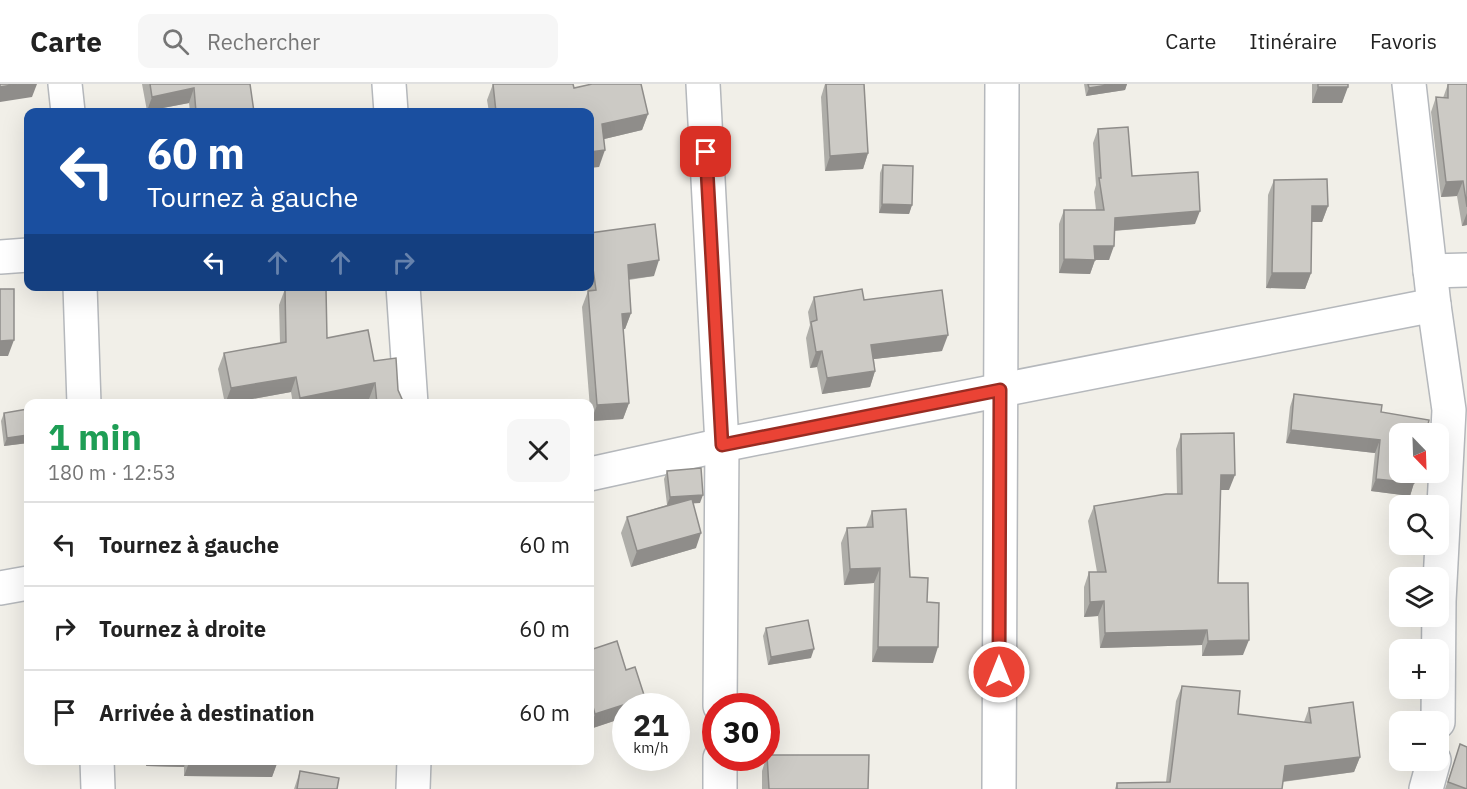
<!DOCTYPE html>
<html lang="fr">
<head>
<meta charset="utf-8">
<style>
	:root { --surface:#fff; --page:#f6f6f6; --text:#222; --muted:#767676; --line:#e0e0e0 }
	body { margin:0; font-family:"IBM Plex Sans",sans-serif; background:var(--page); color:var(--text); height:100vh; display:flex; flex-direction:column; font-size:22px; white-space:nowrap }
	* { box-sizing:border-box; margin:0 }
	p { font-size:20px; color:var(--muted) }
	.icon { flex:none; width:33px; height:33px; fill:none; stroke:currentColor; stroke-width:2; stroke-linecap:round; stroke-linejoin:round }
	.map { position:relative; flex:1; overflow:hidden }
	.panel { position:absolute; left:24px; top:315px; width:570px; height:366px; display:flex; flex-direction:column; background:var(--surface); border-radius:12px; box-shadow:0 6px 24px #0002 }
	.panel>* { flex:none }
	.top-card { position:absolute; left:24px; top:24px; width:570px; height:183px; border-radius:12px; box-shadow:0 6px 24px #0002; background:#1a4fa0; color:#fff; overflow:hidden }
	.needle { width:39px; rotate:157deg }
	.fabs { position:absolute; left:1389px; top:339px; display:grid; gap:12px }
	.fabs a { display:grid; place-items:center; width:60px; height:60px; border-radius:12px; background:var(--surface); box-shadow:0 6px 24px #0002; font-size:30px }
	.speed { position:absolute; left:612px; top:609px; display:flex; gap:12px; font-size:30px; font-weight:700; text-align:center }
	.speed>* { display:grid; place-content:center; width:78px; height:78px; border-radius:50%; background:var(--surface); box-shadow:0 6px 24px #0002; line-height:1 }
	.speed small { font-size:15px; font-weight:400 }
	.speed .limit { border:9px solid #d22; background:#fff; color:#111 }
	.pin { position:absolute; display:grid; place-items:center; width:51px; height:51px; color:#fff; margin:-26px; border-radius:12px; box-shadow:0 3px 9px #0006 }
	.me { position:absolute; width:66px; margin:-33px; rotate:0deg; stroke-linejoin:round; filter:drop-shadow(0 0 4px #0008) }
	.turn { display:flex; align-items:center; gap:21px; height:126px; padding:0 24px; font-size:27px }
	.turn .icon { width:78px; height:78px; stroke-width:2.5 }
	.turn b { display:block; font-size:42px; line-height:51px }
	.lanes { display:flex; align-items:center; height:57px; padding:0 24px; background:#0003; justify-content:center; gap:30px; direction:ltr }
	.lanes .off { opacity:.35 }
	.round { display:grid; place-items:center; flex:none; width:63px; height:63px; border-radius:12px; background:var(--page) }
	.head { display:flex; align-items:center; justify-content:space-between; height:102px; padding:0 24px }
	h1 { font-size:36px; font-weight:700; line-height:45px; color:#1e9e55 }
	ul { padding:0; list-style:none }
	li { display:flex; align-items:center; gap:18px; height:84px; padding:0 24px; border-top:2px solid var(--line) }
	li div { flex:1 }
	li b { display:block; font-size:22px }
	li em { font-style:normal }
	header { display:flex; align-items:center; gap:36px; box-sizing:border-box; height:84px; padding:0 30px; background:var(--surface); border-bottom:2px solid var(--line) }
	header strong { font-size:28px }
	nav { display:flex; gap:33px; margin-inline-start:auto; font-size:21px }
	.search { width:420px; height:54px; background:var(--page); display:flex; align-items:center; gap:15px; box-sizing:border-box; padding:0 21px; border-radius:12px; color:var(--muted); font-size:22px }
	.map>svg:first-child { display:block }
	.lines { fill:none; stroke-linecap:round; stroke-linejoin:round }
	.minor-casing { stroke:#b5b8bc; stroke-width:36 }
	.minor { stroke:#fff; stroke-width:33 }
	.wall { fill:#afaea9 }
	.shaded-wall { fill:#8f8d8a }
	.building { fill:#cccac5; stroke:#8f8d8a; stroke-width:1.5 }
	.route-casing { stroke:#982c22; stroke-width:15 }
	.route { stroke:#ea4335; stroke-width:10 }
</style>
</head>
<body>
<header>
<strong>Carte</strong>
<div class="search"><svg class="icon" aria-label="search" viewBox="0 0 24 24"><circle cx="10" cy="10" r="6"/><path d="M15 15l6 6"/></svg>Rechercher</div>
<nav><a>Carte</a><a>Itinéraire</a><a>Favoris</a></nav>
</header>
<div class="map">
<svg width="1467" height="705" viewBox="0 0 1467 705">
	<rect width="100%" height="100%" fill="#f1efe8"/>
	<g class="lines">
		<g class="minor-casing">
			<g id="minor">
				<path d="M65,0L68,28"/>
				<path d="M389,0L391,28"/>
				<path d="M703,0L722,361L720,622"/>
				<path d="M1409,0L1434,221L1449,326L1439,517L1438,638"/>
				<path d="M0,173L28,171"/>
				<path d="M1430,187L1467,186"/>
				<path d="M80,202L84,320"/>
				<path d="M403,202L411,320"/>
				<path d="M590,390L722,361L1434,221"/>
				<path d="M0,504L28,499"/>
				<path d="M97,676L98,705"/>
				<path d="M413,705L414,676"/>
				<path d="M720,705V674"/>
				<path d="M999,705L1002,0"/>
				<path d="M1426,705L1434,676"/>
			</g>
		</g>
		<use href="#minor" class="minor"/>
	</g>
	<g class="wall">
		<path d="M142,0H250L254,28H190L189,19L147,27Z"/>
		<path d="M493,0L574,4L648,30L642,46L604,55L599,83L590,28H489L487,16Z"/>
		<path d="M825,0H864L868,69L863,85L825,87L821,13Z"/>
		<path d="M1084,0H1127L1125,6L1086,12Z"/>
		<path d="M1312,0H1348L1342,19H1312Z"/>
		<path d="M1448,0H1467V141L1462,142L1457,112L1441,113L1431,28L1436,13L1443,14Z"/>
		<path d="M1098,45L1132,92L1195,140L1114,147L1109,176H1095L1090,190L1059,189V140L1064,126H1096L1094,108L1096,101L1093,59Z"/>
		<path d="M883,81L912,121L909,130L879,129L880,89Z"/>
		<path d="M1274,96L1328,122L1322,138H1311V189L1305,205L1266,204L1268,111Z"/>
		<path d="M590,149L654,192L629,196L631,229L625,245H623L629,319L623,335L591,337L582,223L588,207L587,202H590Z"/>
		<path d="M285,205L327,254L374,277L398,306L402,315L407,320H370L369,315L347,320H293L291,308L225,320L218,285L224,269L280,259L279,221Z"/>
		<path d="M814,213L864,216L942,267L874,275L875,287L870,303L822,310L817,283L810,284L806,254L810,241L808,228Z"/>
		<path d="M1294,310L1381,328L1400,350L1414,399L1410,412L1371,407L1375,369L1286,359L1290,323Z"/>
		<path d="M28,325V359L4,362L1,337L4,329Z"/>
		<path d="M1181,350L1229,406H1220L1218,499L1243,571L1202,572V561L1100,564L1098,532L1084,533V503L1089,488H1097L1088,437L1094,422L1177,410L1176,365Z"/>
		<path d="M667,387L700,419H693L696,464L631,483L621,449L627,433L667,421L664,395Z"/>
		<path d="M872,427L910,493L927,518L933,579L872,578L874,499L844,501L841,459L847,444L866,443Z"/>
		<path d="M766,544L811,574L768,581L763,552Z"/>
		<path d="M590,566L626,622V633L590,645Z"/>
		<path d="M1182,602L1238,630L1304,638L1309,624L1360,673L1354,688L1283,698L1282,705H1115L1117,699L1166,698L1176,617Z"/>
		<path d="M767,671L868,705H762V687Z"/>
		<path d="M147,676H278L272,693L184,692V683L146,682Z"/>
		<path d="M1455,676L1467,705H1445Z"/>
		<path d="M300,687L337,705H294Z"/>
	</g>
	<g class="shaded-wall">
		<path d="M18,0H37L32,13L0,18V3Z"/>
		<path d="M1114,0H1127L1125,6L1086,12L1089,4Z"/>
		<path d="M1318,3H1348L1342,19H1312Z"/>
		<path d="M194,4L189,19L147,27L152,13Z"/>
		<path d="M648,30L642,46L596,57L602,40Z"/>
		<path d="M605,66L599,83L590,84V68Z"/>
		<path d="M868,69L863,85L825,87L830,72Z"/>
		<path d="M1463,97L1457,112L1441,113L1446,98Z"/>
		<path d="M882,120L912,121L909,130L879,129Z"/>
		<path d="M1312,122H1328L1322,138H1306Z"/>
		<path d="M1200,127L1195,140L1110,147L1115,134Z"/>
		<path d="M1467,129V141L1462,142Z"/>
		<path d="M1094,162H1114L1109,176H1089Z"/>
		<path d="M1064,175L1095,176L1090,190L1059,189Z"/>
		<path d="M659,176L654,192L622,196L628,181Z"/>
		<path d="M1272,189H1311L1305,205L1266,204Z"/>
		<path d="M631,229L625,245L616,246L622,230Z"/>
		<path d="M948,251L942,267L866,276L871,261Z"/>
		<path d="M14,256L8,272H0V257Z"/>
		<path d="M822,267L817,283L810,284L816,268Z"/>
		<path d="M875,287L870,303L822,310L827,294Z"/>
		<path d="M296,293L291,308L225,320L231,304Z"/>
		<path d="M375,299L369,315L347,320H298L300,314Z"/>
		<path d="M629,319L623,335L591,337L597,321Z"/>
		<path d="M1291,346L1380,356L1375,369L1286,359Z"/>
		<path d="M28,351V359L4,362L7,354Z"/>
		<path d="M1221,391H1235L1229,406H1215Z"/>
		<path d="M1376,395L1414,399L1410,412L1371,407Z"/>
		<path d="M703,411L700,419L667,421L670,413Z"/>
		<path d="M701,449L696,464L631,483L637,467Z"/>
		<path d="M880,484L874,499L844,501L850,485Z"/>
		<path d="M1104,517L1098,532L1084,533L1090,518Z"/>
		<path d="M1207,546L1202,561L1100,564L1105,549Z"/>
		<path d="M1249,556L1243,571L1202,572L1208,557Z"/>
		<path d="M878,563H938L933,579L872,578Z"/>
		<path d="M814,565L811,574L768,581L771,573Z"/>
		<path d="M645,614L642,622H626V633L590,645L595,630Z"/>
		<path d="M1360,673L1354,688L1279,698L1285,682Z"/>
		<path d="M148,676H186L184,683L146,682Z"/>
		<path d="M190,676L278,677L272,693L184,692Z"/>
	</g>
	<g class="building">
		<path d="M0,0H18L0,3Z"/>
		<path d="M150,0H250L254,28H196L194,4L152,13Z"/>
		<path d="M493,0H573L574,4L592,0H641L648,30L602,40L605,66L590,68V28H496Z"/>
		<path d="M826,0H864L868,69L830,72Z"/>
		<path d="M1088,0H1114L1089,4Z"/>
		<rect x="1318" y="0" width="30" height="3"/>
		<path d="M1448,0H1467V123L1463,97L1446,98L1436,13L1448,14Z"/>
		<path d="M1128,43L1132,92L1198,88L1200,127L1115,134L1114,162H1094L1095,176L1064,175V126H1104L1099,94H1101L1098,45Z"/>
		<path d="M883,81L913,82L912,121L882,120Z"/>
		<path d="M1327,95L1328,122H1312L1311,189H1272L1274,96Z"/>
		<path d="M655,140L659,176L628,181L631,229L622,230L629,319L597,321L588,207L596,206L590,163V149Z"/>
		<path d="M0,205H14V256L0,257Z"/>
		<path d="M285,205H326L327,254L368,246L374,277L396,274L398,306L402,315L407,320H377L375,299L300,314L296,293L231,304L224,269L286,258Z"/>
		<path d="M862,205L864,216L942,206L948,251L871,261L875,287L827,294L822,267L816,268L811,238L817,236L814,213Z"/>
		<path d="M1294,310L1382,321L1381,328L1429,336L1426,350H1400V388H1416L1414,399L1376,395L1380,356L1291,346Z"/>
		<path d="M28,325V351L7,354L4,329Z"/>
		<path d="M1234,349L1235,391H1221L1218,499H1248L1249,556L1208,557L1207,546L1105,549L1104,517L1090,518L1089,488H1106L1094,422L1166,410H1182L1181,350Z"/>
		<path d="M701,384L703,411L670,413L667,387Z"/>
		<path d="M692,415L701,449L637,467L627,433Z"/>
		<path d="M906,425L910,493L928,494L927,518L939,519L938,563H878L880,484L850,485L847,444L873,443L872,427Z"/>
		<path d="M808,536L814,565L771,573L766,544Z"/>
		<path d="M617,557L626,586L635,583L645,614L595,630L590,612V566Z"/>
		<path d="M1182,602L1240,607L1238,630L1311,639L1309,624L1353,618L1360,673L1285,682L1282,705H1117V699L1170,698Z"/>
		<path d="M1460,660L1467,663V705L1448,698Z"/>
		<path d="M767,671H869L868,705H769Z"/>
		<path d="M211,676H278V677Z"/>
		<path d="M300,687L339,694L337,705H297Z"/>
	</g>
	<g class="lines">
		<g class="route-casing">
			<path id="route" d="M706,68L722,361L1000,306L999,588"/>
		</g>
		<use href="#route" class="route"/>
	</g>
</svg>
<div class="fabs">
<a><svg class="needle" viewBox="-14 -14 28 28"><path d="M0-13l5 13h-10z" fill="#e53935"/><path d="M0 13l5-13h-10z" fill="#767676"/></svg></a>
<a><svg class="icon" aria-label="search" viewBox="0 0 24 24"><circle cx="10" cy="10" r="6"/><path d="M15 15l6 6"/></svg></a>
<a><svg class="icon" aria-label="layers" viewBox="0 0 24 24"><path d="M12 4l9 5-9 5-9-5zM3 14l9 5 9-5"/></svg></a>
<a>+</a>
<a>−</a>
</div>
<div class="speed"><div>21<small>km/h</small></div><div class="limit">30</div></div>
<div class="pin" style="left:706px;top:68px;background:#d93025"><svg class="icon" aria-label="arrive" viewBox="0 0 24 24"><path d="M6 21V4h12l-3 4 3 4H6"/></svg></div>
<svg class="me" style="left:999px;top:588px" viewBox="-20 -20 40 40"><circle r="17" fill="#ea4335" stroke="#fff" stroke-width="3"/><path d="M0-11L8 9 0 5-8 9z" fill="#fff"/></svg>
<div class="top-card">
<div class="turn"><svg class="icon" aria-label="left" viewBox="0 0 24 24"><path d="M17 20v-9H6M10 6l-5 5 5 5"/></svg><div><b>60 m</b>Tournez à gauche</div></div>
<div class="lanes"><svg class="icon" aria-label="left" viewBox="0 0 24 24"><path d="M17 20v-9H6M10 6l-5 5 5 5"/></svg><svg class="icon off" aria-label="ahead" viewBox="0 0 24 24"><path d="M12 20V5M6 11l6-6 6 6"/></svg><svg class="icon off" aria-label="ahead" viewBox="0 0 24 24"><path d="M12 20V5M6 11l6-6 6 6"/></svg><svg class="icon off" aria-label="right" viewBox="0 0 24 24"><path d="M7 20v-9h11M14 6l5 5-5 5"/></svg></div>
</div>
<section class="panel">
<div class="head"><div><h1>1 min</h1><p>180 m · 12:53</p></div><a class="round"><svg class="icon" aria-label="close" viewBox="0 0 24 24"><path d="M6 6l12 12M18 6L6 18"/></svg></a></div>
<ul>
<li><svg class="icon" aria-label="left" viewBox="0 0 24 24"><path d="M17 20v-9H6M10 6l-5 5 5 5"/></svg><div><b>Tournez à gauche</b></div><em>60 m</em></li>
<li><svg class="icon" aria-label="right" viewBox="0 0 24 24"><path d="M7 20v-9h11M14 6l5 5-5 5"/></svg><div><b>Tournez à droite</b></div><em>60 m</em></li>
<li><svg class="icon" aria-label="arrive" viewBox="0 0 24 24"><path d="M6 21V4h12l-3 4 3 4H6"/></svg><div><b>Arrivée à destination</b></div><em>60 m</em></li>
</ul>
</section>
</div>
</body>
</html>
